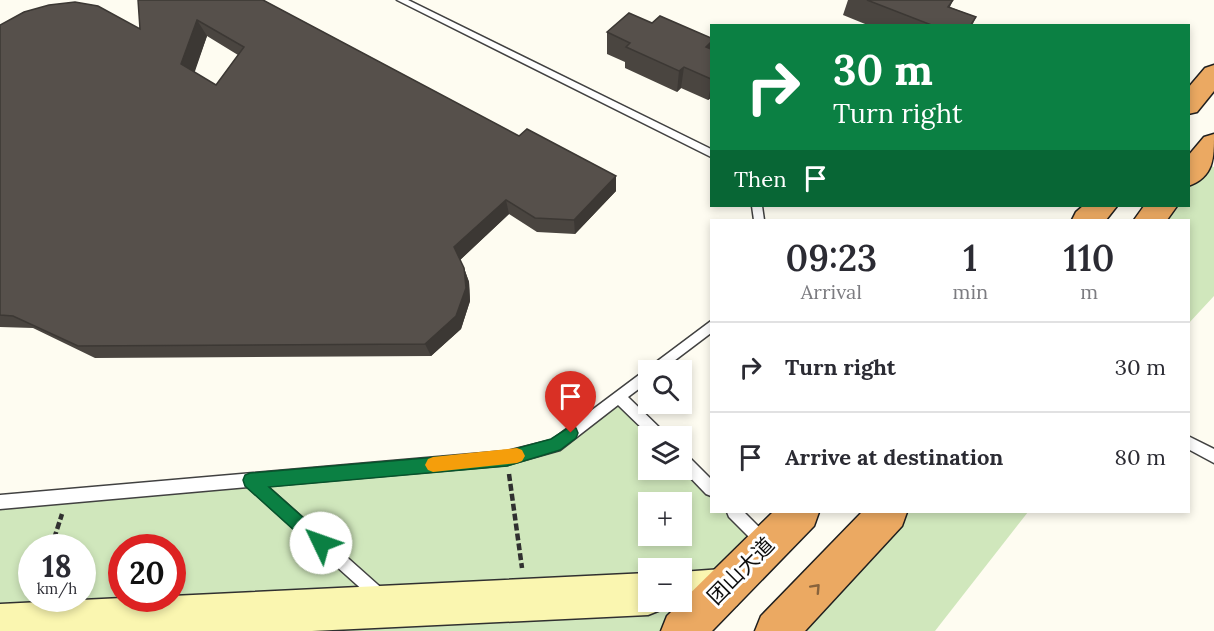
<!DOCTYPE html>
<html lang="en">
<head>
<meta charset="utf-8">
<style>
	:root { --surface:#fff; --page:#f7f7f7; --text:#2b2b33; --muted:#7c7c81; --line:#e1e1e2 }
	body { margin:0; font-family:Lora,"Noto Sans SC",serif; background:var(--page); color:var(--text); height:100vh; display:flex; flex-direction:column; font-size:22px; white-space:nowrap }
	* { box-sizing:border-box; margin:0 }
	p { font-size:20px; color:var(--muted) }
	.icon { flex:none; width:33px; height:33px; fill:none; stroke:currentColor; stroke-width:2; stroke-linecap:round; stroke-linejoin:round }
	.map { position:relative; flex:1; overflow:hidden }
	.sheet { position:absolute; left:710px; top:219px; width:480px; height:294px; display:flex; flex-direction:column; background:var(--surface); border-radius:0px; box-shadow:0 3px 9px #0003 }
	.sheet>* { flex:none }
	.guide { position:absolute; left:710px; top:24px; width:480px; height:183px; border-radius:0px; box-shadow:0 3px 9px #0003; background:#0b8043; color:#fff; overflow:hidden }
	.buttons { position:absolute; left:638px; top:360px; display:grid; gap:12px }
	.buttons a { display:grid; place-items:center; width:54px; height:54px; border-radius:0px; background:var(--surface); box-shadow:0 3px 9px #0003; font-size:30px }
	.speed { position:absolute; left:18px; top:534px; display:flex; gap:12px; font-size:30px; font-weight:700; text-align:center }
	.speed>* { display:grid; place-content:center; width:78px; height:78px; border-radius:50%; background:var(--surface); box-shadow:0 3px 9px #0003; line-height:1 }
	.speed small { font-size:15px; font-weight:400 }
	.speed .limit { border:9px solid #d22; background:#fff; color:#111 }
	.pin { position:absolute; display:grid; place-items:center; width:51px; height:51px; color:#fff; margin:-62px -26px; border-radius:50% 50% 50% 0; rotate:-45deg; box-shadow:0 0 6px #0007 }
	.pin .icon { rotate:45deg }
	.me { position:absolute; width:66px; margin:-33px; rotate:312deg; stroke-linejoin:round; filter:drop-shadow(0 0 4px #0008) }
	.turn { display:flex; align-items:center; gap:21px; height:126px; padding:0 24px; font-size:27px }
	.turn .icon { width:78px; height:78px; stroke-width:2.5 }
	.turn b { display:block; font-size:42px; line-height:51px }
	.then { display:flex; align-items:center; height:57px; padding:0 24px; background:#0003; gap:12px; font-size:22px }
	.eta { display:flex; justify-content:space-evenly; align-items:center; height:102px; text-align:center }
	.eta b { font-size:36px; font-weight:600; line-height:42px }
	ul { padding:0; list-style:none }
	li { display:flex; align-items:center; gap:18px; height:90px; padding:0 24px; border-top:2px solid var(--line) }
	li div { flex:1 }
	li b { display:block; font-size:22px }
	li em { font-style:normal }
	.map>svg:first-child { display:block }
	.green { fill:#d0e7bc; fill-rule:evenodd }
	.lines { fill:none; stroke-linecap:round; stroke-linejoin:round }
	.lane-casing { stroke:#414141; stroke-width:3 }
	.secondary-casing { stroke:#303030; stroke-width:3 }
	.highway-casing { stroke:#1f1f1f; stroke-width:3 }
	.path { stroke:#303030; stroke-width:4.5; stroke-dasharray:7 3; stroke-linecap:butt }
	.lane { fill:#fff; fill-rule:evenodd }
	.secondary { fill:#faf6b0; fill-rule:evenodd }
	.highway { fill:#eba962; fill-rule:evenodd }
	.wall { fill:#4a4540; fill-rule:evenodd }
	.shaded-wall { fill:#3c3834 }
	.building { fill:#56504b; stroke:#3c3834; stroke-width:1.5; fill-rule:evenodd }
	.oneway { stroke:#88633c }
	.route { fill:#0b8043; stroke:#07532c; stroke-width:1.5 }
	.slow { fill:#f59e0b }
	.labels { text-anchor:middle; stroke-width:6; stroke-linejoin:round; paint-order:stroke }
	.near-street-label { font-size:21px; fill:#0e0e0e; stroke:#fff }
</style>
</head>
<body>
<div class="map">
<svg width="1214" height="631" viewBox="0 0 1214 631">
	<rect width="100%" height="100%" fill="#fefcf1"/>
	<g class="green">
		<path d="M1200,161L1214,167V296L1188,324V220H1149L1162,206H1188V175Z"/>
		<path d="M619,397L659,436H648V470H681V459L711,489V512H734L767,545L682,631H0V502L507,458L555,445ZM648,502H681V536H648ZM32,548H82V598H32ZM122,548H172V598H122ZM648,568H681V602H648Z"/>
		<path d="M888,512H1028L935,631H776Z"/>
	</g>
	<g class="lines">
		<g class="lane-casing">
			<g id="lane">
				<path d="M397,0H408L711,149V157Z"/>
				<path d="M752,206H762L764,220H754Z"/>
				<path d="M711,321V333L662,370H648V382L628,397L664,432L665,436H650L618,405L560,450L507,465L267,486L386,592L389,597L386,602L381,605L376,602L248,487L0,509V495L507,451L552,440Z"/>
				<path d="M1188,436L1214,449V463L1188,449Z"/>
				<path d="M681,452L686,454L711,479V496L706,494L681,468Z"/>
				<path d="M727,512H744L769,537L771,542L769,547L764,549L759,547L729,517Z"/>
			</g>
		</g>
		<g class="secondary-casing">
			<path id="secondary" d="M722,569L737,575L743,590L737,605C715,614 688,617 666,608L665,604L663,609L648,615L312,631H0V604L122,598H172V596L648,573V602H681V572Z"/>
		</g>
		<g class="highway-casing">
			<g id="highway">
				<path d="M1214,65V91L1197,112L1188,114V88L1205,68Z"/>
				<path d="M1214,134C1214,158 1214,177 1188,186V156L1204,137Z"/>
				<path d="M1083,206H1117L1106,220H1072L1076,212Z"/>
				<path d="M1144,206H1177L1167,220H1134Z"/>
				<path d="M773,512H819L814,526L712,631H661L667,616Z"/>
				<path d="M862,512H907L902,526L805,631H755L761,616Z"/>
			</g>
		</g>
		<g class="path">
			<path d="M509,474L522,568"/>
			<path d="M51,548L62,514"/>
		</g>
		<use href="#lane" class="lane"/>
		<use href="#secondary" class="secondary"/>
		<use href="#highway" class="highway"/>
	</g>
	<g class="wall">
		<path d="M263,0L519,136L616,176V191L575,234L537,232L509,214L460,260L464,268L469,282L470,301L461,329L431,356L95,358L33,328L0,327V25L140,29ZM207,36L238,55L216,85L194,72Z"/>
		<path d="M848,0H953L950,7L976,17L972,26H870L843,15Z"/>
		<path d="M652,23L711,38V98L708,100L681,88L677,92L625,68V62L607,54V32Z"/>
	</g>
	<g class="shaded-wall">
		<path d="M197,20L207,36L192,80L181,64Z"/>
		<path d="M711,42V55L706,47Z"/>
		<path d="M684,67L681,88L677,92L679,71Z"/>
		<path d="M711,85V98L708,100Z"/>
		<path d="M616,176V191L575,234L574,220Z"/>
		<path d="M506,200L509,214L459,261L454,247Z"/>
		<path d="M464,268L469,282L470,301L461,329L431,356L425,344Z"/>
	</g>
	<g class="building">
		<path d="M138,0H263L519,136L527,129L616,176L574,220L535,218L506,200L454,247L464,268L466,288L456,316L425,344L78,346L13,316L0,315V25L24,12L49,5L75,2L98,6L140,29ZM197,20L244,47L216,85L181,64Z"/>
		<path d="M867,0H953L948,7L976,17L970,26H934Z"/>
		<path d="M629,13L652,23L660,16L711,38V42L706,47L711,49V79L684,67L679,71L626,47L630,43L607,32Z"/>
	</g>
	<defs><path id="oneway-chevron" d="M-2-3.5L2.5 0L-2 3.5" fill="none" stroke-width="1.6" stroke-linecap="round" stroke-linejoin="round" transform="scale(1.5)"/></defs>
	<use class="oneway" href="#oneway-chevron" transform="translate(816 588) rotate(-47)"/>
	<path class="route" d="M571,426L576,428L578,433L576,438L560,450L507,466L269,487L326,538L329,543L326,549L321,552L315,549L245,486L243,480L245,475L250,473L507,451L551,439Z"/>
	<path class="slow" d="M517,448L522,450L525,456L522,461L517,463L433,472L428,470L425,465L428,459L433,457Z"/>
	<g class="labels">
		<g class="near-street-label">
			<text transform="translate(741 571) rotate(-45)" y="7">团山大道</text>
		</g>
	</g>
</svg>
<div class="buttons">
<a><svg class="icon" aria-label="search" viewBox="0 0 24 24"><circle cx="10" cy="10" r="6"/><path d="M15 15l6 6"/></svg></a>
<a><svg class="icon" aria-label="layers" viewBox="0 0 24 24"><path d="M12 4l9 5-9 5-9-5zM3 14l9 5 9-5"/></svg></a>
<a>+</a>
<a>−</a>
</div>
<div class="speed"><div>18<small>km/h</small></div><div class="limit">20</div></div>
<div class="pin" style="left:571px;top:433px;background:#d93025"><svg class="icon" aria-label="arrive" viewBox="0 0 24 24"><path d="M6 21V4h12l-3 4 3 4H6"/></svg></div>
<svg class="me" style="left:321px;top:543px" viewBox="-20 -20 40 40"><circle r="19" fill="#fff"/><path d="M0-13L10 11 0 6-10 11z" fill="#0b8043"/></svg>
<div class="guide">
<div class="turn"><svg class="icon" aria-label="right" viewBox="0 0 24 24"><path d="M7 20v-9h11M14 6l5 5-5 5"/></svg><div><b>30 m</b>Turn right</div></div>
<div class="then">Then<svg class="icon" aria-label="arrive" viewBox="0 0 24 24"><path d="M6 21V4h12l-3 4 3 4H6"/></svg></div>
</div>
<section class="sheet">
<div class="eta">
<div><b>09:23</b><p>Arrival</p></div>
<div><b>1</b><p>min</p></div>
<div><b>110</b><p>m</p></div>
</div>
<ul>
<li><svg class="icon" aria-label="right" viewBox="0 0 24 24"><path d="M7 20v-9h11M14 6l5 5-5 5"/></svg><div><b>Turn right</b></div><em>30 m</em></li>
<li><svg class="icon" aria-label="arrive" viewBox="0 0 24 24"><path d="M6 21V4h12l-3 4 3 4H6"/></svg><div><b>Arrive at destination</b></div><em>80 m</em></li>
</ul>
</section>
</div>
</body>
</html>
